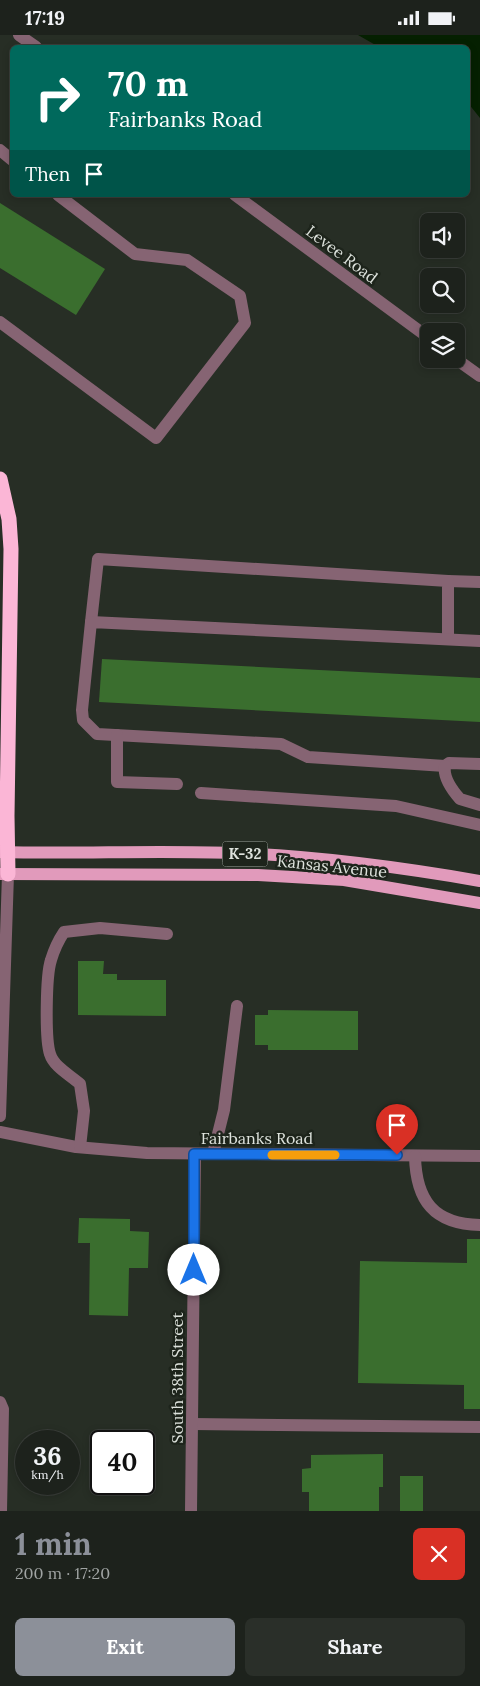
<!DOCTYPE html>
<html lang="en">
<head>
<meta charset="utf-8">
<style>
	:root { --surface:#1d221c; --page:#2a2f29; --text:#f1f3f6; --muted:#a0a4a3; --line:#3b3f3b; --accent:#8c9099 }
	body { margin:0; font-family:Lora,serif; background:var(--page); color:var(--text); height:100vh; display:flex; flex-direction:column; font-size:19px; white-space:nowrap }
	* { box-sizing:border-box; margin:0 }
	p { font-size:16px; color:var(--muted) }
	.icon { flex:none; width:28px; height:28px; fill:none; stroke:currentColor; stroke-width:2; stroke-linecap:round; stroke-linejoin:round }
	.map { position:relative; height:1476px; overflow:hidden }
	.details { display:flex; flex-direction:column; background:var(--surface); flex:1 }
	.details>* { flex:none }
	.top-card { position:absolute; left:10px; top:10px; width:460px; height:152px; border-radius:8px; box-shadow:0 2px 8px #0003,0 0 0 1px var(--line); background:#00695c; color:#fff; overflow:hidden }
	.controls { position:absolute; left:420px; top:178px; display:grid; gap:10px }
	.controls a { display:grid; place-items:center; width:45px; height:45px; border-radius:8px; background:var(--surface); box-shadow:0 2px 8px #0003,0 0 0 1px var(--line); font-size:25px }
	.speed { position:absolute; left:15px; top:1395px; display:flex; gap:10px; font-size:25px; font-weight:700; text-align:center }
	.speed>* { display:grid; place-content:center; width:65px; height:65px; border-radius:50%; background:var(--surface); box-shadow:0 2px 8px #0003,0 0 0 1px var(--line); line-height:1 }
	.speed small { font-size:12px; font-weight:400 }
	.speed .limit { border:2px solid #111; border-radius:8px; background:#fff; color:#111 }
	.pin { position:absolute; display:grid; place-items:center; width:42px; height:42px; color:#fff; margin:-51px -21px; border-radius:50% 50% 50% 0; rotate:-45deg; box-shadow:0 0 5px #0007 }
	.pin .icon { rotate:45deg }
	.me { position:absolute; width:55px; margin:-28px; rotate:0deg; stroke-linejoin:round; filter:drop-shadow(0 0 4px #0008) }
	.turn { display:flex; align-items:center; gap:18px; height:105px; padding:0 15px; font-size:22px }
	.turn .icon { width:65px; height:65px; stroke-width:2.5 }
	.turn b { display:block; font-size:35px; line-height:42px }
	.then { display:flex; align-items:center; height:48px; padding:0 15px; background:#0003; gap:10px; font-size:19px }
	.round { display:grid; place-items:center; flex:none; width:52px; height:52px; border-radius:8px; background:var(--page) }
	.headline { display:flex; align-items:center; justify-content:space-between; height:85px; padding:0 15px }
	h1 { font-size:30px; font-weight:700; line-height:38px; color:var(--accent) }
	.primary-button { display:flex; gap:10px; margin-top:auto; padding:10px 15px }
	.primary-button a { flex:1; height:58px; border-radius:8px; background:var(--accent); color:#fff; font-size:20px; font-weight:700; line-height:58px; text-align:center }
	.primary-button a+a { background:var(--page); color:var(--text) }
	.status { display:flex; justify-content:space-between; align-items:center; height:35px; padding:0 25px; background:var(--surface); direction:ltr }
	.status svg { height:14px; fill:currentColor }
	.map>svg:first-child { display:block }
	.water { fill:#052001 }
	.building { fill:#3a6e2e }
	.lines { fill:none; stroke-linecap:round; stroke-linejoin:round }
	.minor { stroke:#866473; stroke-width:12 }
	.major { stroke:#e19abb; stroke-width:12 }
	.highway { stroke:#fbb6d6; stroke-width:15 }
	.route-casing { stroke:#114b97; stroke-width:12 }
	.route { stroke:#1a73e8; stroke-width:9 }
	.slow { stroke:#f59e0b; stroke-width:9 }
	.labels { text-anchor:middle; stroke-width:5; stroke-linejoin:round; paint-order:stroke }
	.shield { fill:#1d241b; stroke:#a3a9a2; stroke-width:1 }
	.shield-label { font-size:15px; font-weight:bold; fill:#dde2dc }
	.street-label { font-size:16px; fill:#dde2dc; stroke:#1d241b }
</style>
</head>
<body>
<div class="status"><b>17:19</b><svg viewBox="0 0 49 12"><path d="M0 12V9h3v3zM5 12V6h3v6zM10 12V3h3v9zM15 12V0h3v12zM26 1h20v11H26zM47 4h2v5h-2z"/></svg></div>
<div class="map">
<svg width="480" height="1476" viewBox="0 0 480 1476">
	<rect width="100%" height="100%" fill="#272e25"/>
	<path class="water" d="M358,0H480V83L468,68V12H379Z"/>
	<g class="building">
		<path d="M0,168L105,234L76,280L0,233Z"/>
		<path d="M102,624L480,643V687L99,667Z"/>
		<path d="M78,926H104L103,939H117V945H166V981L78,980Z"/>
		<path d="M268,975L358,976V1015H268V1010H255V980H268Z"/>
		<path d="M79,1183L130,1184V1196L149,1197L148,1233H129L128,1281L89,1280L90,1208H78Z"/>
		<path d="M467,1204H480V1374H464V1350L358,1348L360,1226L467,1228Z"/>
		<path d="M383,1419V1452H379V1476H309V1457H302V1434L311,1433V1420Z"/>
		<rect x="400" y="1441" width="23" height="35"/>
	</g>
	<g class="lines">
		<g class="minor">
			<path d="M19,0L36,12"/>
			<path d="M0,115L12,125"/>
			<path d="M235,160L429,303"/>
			<path d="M0,287L156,403L245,288L240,261L187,225L135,219L58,160"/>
			<path d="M456,324L480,341"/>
			<path d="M448,546L480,547"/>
			<path d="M91,587L98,524L448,546V604"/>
			<path d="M480,606L91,587L82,675L83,685L97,699L281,709L308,722L445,731L449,728L480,729"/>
			<path d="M117,700V747L177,749"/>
			<path d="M445,731C443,742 453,756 460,764L480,770"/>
			<path d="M201,758L396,771L480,790"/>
			<path d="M0,1081L8,839"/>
			<path d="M0,1097L76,1112L147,1118L480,1121"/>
			<path d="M80,1112L84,1076L80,1049C70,1040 54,1032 50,1019C45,1004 46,940 51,925C54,915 58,906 64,897L100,893L167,899"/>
			<path d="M213,1119L224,1075L237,971"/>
			<path d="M415,1121C416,1166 434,1189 480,1190"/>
			<path d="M0,1367L3,1374L1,1476"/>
			<path d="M193,1389L480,1392"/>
			<path d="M191,1476L195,1119"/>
		</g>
		<g class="major">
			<path d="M0,817C78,819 157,815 235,818C318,821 399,832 480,846"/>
			<path d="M0,839L258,840L344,845L480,868"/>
		</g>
		<path class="highway" d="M0,444L9,484L11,514L7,781L8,839"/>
	</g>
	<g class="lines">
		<g class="route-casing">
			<path id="route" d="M194,1235V1119L397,1120"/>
		</g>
		<use href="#route" class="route"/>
		<path class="slow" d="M272,1120H335"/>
	</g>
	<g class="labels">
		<rect class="shield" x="222.5" y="806.5" width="45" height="25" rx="4"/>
		<g class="shield-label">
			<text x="245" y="824">K-32</text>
		</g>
		<g class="street-label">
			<text transform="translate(342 219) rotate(37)" y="6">Levee Road</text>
			<text transform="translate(332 831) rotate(6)" y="6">Kansas Avenue</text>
			<text x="257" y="1109">Fairbanks Road</text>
			<text transform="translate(177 1343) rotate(-90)" y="6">South 38th Street</text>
		</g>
	</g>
</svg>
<div class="controls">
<a><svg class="icon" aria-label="sound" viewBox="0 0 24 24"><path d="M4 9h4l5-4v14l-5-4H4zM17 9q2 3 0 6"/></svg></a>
<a><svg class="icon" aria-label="search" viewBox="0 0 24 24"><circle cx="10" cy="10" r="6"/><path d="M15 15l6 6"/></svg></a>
<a><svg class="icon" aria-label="layers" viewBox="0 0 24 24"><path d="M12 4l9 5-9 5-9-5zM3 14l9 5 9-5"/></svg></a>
</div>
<div class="speed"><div>36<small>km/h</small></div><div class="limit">40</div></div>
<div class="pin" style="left:397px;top:1120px;background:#d93025"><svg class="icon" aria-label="arrive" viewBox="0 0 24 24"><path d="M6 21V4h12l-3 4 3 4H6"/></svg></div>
<svg class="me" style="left:194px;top:1235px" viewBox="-20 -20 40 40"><circle r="19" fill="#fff"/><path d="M0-13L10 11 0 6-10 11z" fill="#1a73e8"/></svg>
<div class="top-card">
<div class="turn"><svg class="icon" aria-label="right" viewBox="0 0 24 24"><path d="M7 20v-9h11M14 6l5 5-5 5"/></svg><div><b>70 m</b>Fairbanks Road</div></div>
<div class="then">Then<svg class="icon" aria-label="arrive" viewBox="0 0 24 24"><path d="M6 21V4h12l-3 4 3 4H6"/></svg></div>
</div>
</div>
<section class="details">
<div class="headline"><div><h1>1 min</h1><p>200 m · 17:20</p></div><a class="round" style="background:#d93025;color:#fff"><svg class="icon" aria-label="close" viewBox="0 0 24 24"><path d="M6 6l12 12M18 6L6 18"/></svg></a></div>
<div class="primary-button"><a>Exit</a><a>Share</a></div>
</section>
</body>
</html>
